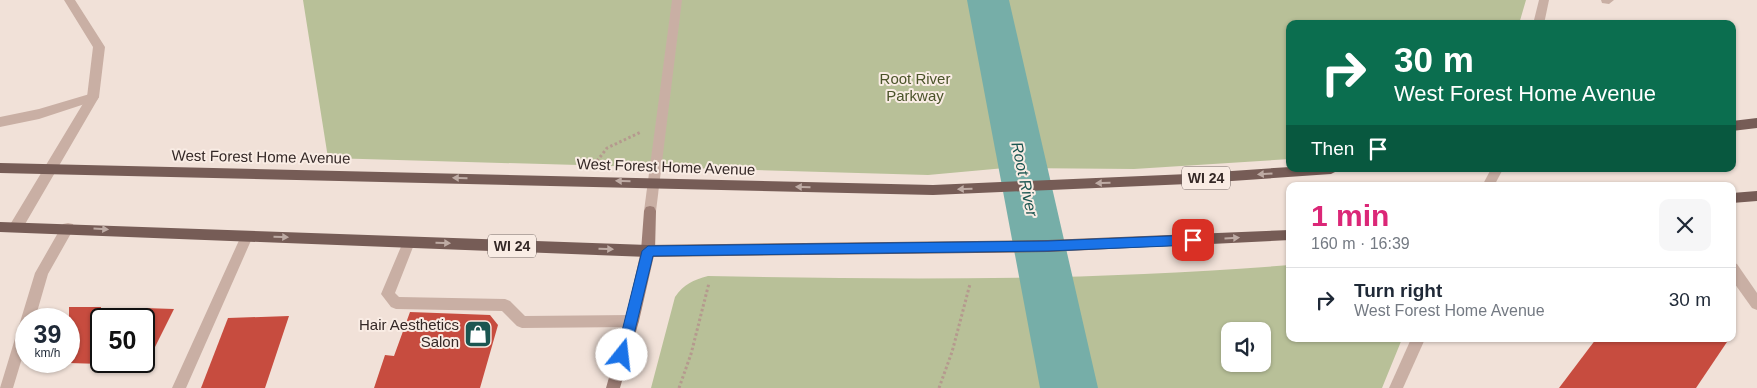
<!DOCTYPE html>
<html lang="en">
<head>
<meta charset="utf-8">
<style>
	:root { --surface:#fff; --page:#f6f6f7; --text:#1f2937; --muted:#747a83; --line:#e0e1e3; --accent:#db2777 }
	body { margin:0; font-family:Helvetica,sans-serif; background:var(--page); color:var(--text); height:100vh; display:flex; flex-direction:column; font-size:19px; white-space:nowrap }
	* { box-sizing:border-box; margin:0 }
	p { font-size:16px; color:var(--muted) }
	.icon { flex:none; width:28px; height:28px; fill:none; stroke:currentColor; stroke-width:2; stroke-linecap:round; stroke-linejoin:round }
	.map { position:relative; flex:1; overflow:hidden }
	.details { position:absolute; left:1286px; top:182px; width:450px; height:160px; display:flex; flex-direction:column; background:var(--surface); border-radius:10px; box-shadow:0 1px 4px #0004 }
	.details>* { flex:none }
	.guide { position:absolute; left:1286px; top:20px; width:450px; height:152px; border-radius:10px; box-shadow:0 1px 4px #0004; background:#0b6e4f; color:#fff; overflow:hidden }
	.controls { position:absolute; left:1221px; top:322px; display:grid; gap:10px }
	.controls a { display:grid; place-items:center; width:50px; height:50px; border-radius:10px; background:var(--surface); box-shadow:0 1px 4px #0004; font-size:25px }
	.speed { position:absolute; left:15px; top:308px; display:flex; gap:10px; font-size:25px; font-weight:700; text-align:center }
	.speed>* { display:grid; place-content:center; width:65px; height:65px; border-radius:50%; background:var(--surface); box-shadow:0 1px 4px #0004; line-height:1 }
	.speed small { font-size:12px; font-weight:400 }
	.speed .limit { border:2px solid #111; border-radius:8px; background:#fff; color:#111 }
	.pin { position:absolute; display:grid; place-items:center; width:42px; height:42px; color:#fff; margin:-21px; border-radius:10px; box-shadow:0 2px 8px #0006 }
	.me { position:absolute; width:55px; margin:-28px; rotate:16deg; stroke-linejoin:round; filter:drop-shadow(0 0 4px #0008) }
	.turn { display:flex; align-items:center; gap:18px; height:105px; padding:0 25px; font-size:22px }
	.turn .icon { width:65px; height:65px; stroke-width:2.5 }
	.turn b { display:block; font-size:35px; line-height:42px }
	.then { display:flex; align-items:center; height:48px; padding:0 25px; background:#0003; gap:10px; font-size:19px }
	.round { display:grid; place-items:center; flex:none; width:52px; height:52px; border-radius:10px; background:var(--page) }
	.overview { display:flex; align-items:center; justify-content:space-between; height:85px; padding:0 25px }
	h1 { font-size:30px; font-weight:700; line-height:38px; color:var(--accent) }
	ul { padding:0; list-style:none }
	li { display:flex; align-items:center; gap:15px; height:65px; padding:0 25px; border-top:1px solid var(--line) }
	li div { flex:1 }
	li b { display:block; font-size:19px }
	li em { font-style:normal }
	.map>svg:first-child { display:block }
	.green { fill:#b8c098; fill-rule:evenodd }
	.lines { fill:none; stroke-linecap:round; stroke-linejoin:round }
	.river { fill:#76aea8; fill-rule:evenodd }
	.building { fill:#c74c3f }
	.path { stroke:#b5998e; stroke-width:3; stroke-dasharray:2.5 2.5; stroke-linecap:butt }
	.service { fill:#c9afa4; fill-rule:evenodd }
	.minor { fill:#c9afa4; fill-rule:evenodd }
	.tertiary { fill:#c9afa4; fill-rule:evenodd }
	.secondary { fill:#9d7e75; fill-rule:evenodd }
	.primary { fill:#765c56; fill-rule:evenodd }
	.oneway { fill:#beaba4 }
	.route { fill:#1a73e8; stroke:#114b97 }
	.labels { text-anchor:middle; stroke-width:4; stroke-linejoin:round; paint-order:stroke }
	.shield { fill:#f9ece4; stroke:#6f635f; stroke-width:1 }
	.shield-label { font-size:14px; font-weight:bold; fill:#342826 }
	.park-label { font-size:15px; fill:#4a5329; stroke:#f9ece4 }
	.street-label { font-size:15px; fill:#342826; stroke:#f9ece4 }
	.poi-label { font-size:15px; fill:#342826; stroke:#f9ece4; text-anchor:end }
	.water-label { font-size:16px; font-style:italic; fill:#1b5651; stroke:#f9ece4 }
</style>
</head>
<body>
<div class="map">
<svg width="1757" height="388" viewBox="0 0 1757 388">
	<rect width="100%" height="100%" fill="#f1e1d8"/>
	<g class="green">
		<path d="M303,0H1526L1519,24H1290V159L1134,169L1005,168L928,175L328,158Z"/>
		<path d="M1290,265V339H1402L1382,388H651L675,297C684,284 693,280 708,276C902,280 1096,281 1290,265ZM1230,331H1262V364H1230Z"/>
	</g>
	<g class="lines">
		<path class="river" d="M967,0H1009L1098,388H1040Z"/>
	</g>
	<g class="building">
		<path d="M69,307H101V364L69,363Z"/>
		<path d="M144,308L174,309L144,369Z"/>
		<path d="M410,312L490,315L498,325L480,388H374L385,355L394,356Z"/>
		<path d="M289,316L265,388H201L228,318Z"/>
		<path d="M1596,339H1729L1696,388H1559Z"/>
	</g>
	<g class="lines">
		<g class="path">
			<path d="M597,161L607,148L641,132"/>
			<path d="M679,388L691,354L709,283"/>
			<path d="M939,388L952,352L970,284"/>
		</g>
		<g class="service">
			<path d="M1601,0H1614L1609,4L1602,3Z"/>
			<path d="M68,223L73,224L74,228L48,274L35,319H26V345L13,388H0L35,273L63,224Z"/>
			<path d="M247,231L252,232L253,236L186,388H172L241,236L242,232Z"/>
			<path d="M409,237L414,238L415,242L395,293L399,297L505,299L510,301L525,316L632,315L637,317L639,321L637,325L632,327L522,328L517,326L502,311L396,309L391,307L381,294L403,242L404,238Z"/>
			<path d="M1732,262L1737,264L1757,293V310L1752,308L1732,280Z"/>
		</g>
		<g class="minor">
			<path d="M672,0H682L656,211L654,215H646L644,211Z"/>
			<path d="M93,93L97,94L99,97L97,100L39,119L0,127V117L39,109Z"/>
			<path d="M1411,339H1425L1403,388H1389Z"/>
		</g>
		<g class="tertiary">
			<path d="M64,0H75L105,47L99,97L21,231L16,232L11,231L10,227L11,223L87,97L93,47Z"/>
			<path d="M1539,0H1549L1544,24H1533Z"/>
			<path d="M1491,169H1503L1494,186H1482Z"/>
		</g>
		<path class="secondary" d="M650,206L654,207L656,211L655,251L639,321L620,388H606L625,321L641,251L644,211L646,207Z"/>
		<g class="primary">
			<path d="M1757,118V128L1732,131V121Z"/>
			<path d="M0,163L933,185L1188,174L1290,167V169H1337L1335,172L1331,174L1188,184L933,195L0,173Z"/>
			<path d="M1757,191V201L1732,203V193Z"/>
			<path d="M0,222L648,245L1048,240L1290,230V240L1048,252L648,257L0,232Z"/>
		</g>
	</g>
	<defs><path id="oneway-solid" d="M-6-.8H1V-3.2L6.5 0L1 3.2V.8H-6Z" transform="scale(1.25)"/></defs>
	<g class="oneway">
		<use href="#oneway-solid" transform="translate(1265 174) rotate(176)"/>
		<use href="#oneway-solid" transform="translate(460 178) rotate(-179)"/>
		<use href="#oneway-solid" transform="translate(623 181) rotate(-179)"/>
		<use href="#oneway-solid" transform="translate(1103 183) rotate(178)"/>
		<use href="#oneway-solid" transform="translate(803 187) rotate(-178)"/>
		<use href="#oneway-solid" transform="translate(965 189) rotate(178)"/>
		<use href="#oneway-solid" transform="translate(101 229) rotate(3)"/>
		<use href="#oneway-solid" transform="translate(281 237) rotate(2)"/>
		<use href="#oneway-solid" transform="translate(1232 238) rotate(-3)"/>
		<use href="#oneway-solid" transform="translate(443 243) rotate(2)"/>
		<use href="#oneway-solid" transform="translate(606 249) rotate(2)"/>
	</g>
	<path class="route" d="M1193,235L1199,240L1193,245L1048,251L653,256L629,355L627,359L622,361L618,359L616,355L642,251L648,246L1048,241Z"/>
	<defs>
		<g id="shop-square" transform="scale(1.4375)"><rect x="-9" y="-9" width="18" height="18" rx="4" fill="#1b5651" stroke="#f9ece4"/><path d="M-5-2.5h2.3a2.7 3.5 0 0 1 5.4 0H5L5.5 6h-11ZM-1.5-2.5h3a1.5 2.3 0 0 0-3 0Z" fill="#fff"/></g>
	</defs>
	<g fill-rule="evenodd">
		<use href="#shop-square" x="478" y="334"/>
	</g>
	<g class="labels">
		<g class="shield">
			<rect x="1182" y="166.5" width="48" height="23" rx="4"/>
			<rect x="488" y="234.5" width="48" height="23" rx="4"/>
		</g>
		<g class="shield-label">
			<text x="1206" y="183">WI 24</text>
			<text x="512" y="251">WI 24</text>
		</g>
		<g class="park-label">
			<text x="915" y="84">Root River<tspan x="915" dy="17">Parkway</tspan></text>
		</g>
		<g class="street-label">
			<text transform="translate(261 157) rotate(1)" y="5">West Forest Home Avenue</text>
			<text transform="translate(666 167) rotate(2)" y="5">West Forest Home Avenue</text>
		</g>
		<g class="poi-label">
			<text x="459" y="330">Hair Aesthetics<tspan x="459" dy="17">Salon</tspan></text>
		</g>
		<g class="water-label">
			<text transform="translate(1025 179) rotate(78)" y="6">Root River</text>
		</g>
	</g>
</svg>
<div class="controls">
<a><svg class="icon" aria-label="sound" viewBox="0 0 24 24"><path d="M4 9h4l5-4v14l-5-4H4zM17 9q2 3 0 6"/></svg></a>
</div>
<div class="speed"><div>39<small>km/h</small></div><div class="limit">50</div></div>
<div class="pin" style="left:1193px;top:240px;background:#d93025"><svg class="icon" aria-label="arrive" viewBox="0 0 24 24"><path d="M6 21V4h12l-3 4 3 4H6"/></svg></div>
<svg class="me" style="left:622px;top:355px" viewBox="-20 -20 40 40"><circle r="19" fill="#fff"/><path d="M0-13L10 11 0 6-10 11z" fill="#1a73e8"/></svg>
<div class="guide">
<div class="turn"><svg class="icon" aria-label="right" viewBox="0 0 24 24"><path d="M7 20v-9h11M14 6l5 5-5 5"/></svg><div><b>30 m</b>West Forest Home Avenue</div></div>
<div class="then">Then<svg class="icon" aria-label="arrive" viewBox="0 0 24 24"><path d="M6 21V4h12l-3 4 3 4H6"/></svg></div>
</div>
<section class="details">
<div class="overview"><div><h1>1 min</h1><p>160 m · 16:39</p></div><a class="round"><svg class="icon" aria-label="close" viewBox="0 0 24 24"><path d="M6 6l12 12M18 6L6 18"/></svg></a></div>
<ul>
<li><svg class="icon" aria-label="right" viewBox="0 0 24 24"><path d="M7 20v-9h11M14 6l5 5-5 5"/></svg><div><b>Turn right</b><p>West Forest Home Avenue</p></div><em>30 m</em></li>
</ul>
</section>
</div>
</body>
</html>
